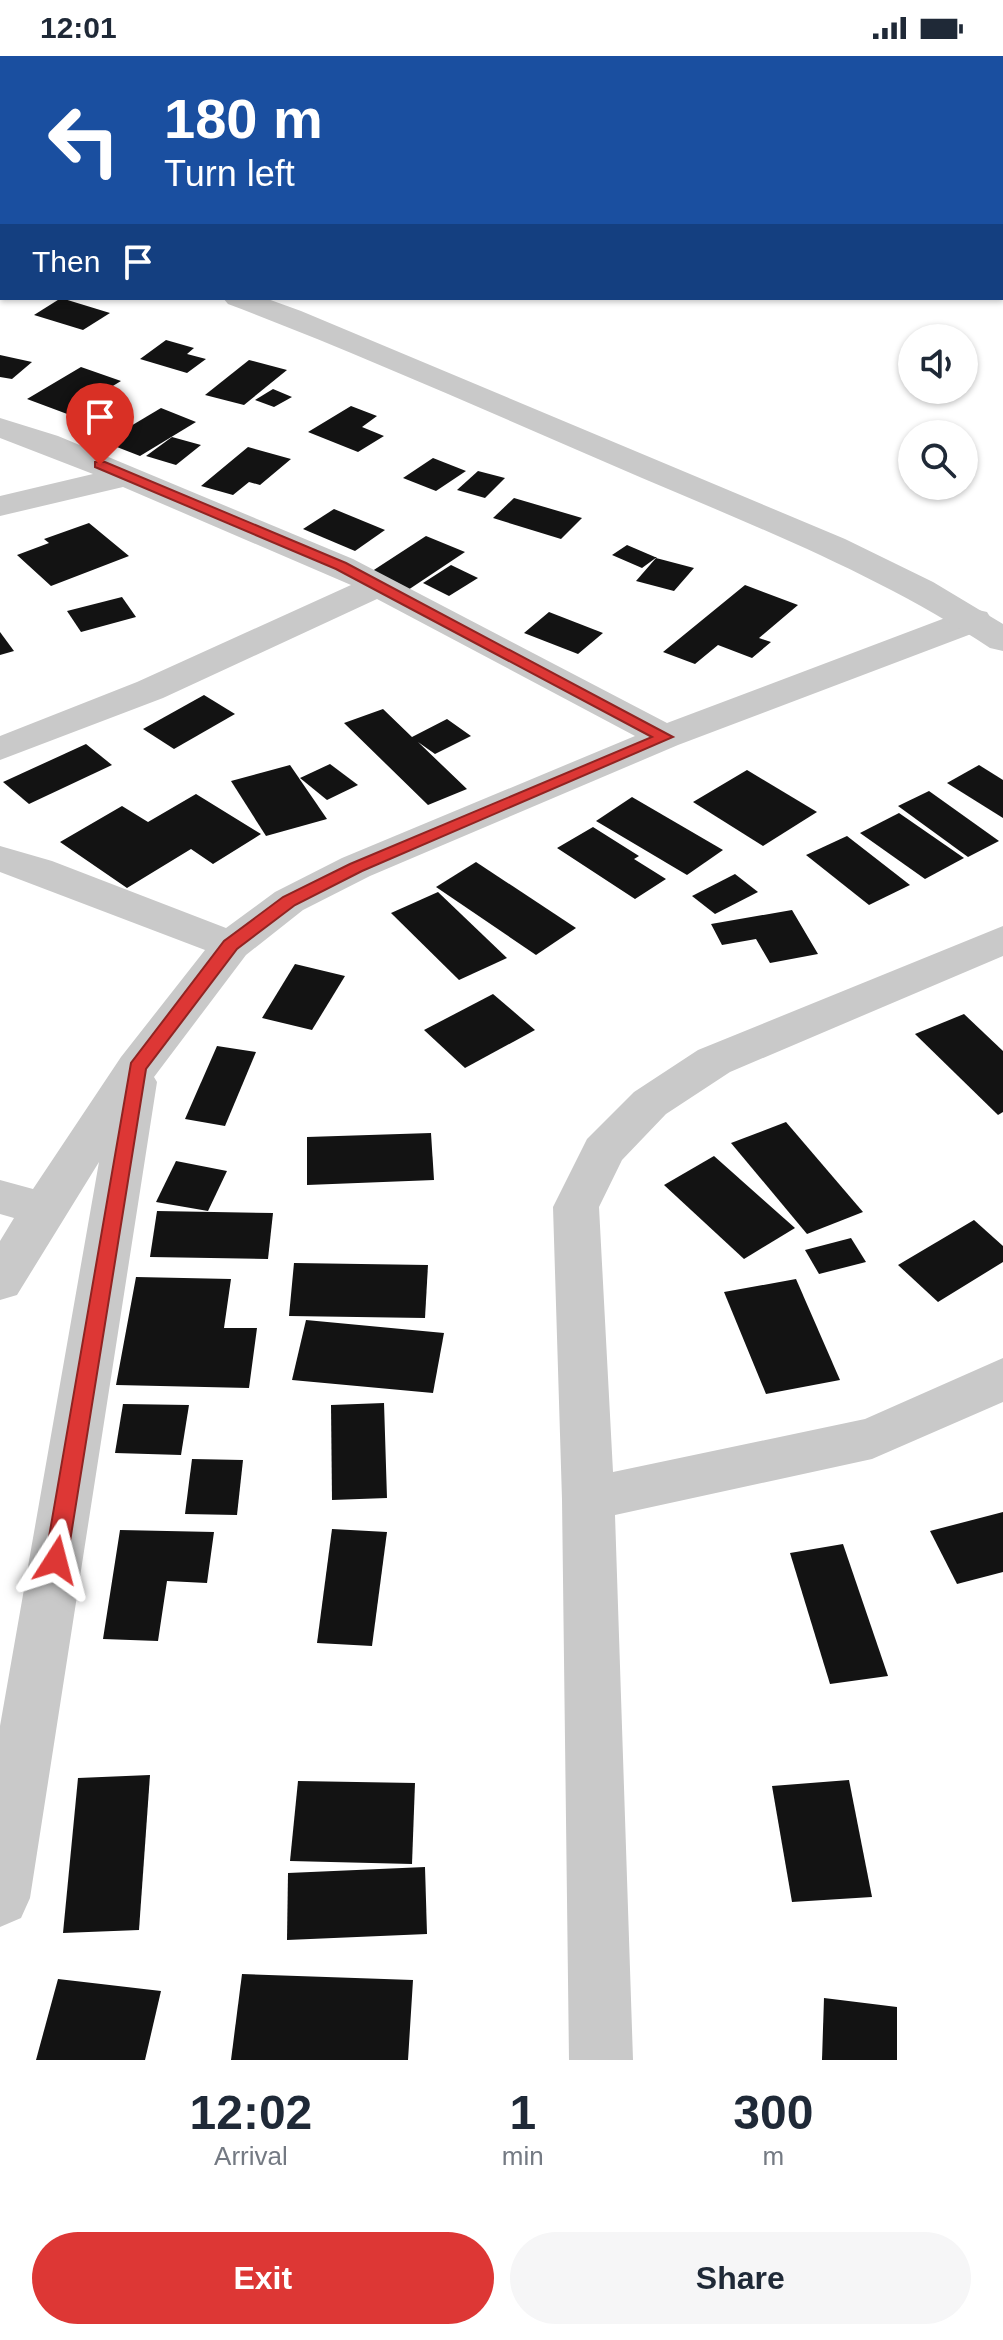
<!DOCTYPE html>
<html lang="en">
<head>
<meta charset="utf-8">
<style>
	:root { --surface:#fff; --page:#f6f6f7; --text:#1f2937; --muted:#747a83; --accent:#dd3735 }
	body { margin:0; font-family:Helvetica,sans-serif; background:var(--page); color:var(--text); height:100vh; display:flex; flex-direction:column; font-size:30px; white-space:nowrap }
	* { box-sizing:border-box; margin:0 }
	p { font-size:26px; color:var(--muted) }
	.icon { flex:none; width:44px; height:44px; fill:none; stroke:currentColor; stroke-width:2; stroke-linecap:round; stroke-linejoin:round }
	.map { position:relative; height:2004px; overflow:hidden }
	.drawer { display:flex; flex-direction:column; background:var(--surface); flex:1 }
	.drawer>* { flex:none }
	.banner { position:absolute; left:0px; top:0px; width:1004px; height:244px; box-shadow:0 2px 6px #0004; background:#1a4fa0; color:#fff; overflow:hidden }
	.buttons { position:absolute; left:898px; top:268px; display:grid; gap:16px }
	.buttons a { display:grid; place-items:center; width:80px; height:80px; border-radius:50%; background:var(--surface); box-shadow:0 2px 6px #0004; font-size:40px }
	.pin { position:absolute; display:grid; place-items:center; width:68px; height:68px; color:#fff; margin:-82px -34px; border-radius:50% 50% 50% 0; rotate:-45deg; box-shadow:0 0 8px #0007 }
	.pin .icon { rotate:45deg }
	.me { position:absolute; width:88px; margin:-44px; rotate:9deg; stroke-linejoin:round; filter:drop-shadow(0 0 6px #0008) }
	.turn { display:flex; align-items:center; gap:28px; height:168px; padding:0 32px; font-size:36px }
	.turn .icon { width:104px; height:104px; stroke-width:2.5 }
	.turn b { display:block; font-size:56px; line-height:68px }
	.then { display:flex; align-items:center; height:76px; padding:0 32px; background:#0003; gap:16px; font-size:30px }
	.eta { display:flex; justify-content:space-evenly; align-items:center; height:136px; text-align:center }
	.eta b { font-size:48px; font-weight:600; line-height:56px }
	.action { display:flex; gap:16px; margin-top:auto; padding:16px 32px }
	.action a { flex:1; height:92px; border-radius:48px; background:var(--accent); color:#fff; font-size:32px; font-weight:600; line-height:92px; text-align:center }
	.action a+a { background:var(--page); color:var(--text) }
	.status { display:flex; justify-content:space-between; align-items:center; height:56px; padding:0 40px; background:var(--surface); direction:ltr }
	.status svg { height:22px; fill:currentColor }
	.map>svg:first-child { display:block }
	.building { fill:#131313 }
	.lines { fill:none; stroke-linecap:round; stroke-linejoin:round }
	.minor { fill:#c9c9c9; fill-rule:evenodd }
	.tertiary { fill:#c9c9c9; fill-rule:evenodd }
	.route { fill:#dd3735; stroke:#902422; stroke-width:2 }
</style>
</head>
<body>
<div class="status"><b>12:01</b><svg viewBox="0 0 49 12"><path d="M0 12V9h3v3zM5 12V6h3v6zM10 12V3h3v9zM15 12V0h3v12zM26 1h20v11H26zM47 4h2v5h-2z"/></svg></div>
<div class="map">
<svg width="1003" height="2004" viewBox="0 0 1003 2004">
	<rect width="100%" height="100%" fill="#fff"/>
	<g class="building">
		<path d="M61,242L110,257L83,274L34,259Z"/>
		<path d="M166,284L194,292L187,298L206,303L187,317L140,303Z"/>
		<path d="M0,299L32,306L12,323L0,321Z"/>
		<path d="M249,304L287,314L244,349L205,339Z"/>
		<path d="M81,311L121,325L93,342L119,352L94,368L27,343Z"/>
		<path d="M273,333L292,341L274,351L255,344Z"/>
		<path d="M351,350L377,360L362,371L384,380L358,396L308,376Z"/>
		<path d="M161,352L196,366L140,400L104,386Z"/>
		<path d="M172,381L201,389L176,409L146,400Z"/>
		<path d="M248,391L291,403L260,429L249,426L233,439L201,430Z"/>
		<path d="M433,402L466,415L436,435L403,422Z"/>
		<path d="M478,415L505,422L485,442L457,434Z"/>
		<path d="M514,442L582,462L561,483L493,462Z"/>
		<path d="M334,453L385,474L355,495L303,473Z"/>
		<path d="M89,467L129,500L51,530L17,499L49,487L44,483Z"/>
		<path d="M426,480L465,496L399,540L360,523Z"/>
		<path d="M627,489L655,501H657L642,512L612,499Z"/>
		<path d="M656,502L694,512L674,535L636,525Z"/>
		<path d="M451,509L478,522L449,540L423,527Z"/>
		<path d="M745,529L798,549L759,582L771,586L752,602L718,589L695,608L663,596Z"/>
		<path d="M122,541L136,561L81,576L67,555Z"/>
		<path d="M549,556L603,577L578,598L524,577Z"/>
		<path d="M0,576L14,595L0,599Z"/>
		<path d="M204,639L235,658L174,693L143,673Z"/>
		<path d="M383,653L412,681L447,663L471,680L435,698L418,686L467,733L428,749L344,667Z"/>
		<path d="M86,688L112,709L29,748L3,726Z"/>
		<path d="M330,708L358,729L327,744L300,722Z"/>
		<path d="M290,709L327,763L266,780L231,725Z"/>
		<path d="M979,709L1003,724V762L947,727Z"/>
		<path d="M747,714L817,756L763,790L693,746Z"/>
		<path d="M929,735L999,785L968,801L898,750Z"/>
		<path d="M196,738L261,778L213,808L191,793L127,832L60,786L122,750L148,766Z"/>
		<path d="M632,741L723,794L687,819L596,765Z"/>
		<path d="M899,757L964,802L925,823L860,777Z"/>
		<path d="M593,771L639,800L634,803L666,823L635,843L557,792Z"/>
		<path d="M847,780L910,829L869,849L806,799Z"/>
		<path d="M476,806L576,872L536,899L436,831Z"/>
		<path d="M735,818L758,836L715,858L692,840Z"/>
		<path d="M438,836L507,902L459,924L391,857Z"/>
		<path d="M792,854L818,898L770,907L756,883L722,889L711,868Z"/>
		<path d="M295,908L345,920L312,974L262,962Z"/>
		<path d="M493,938L535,974L465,1012L424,974Z"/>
		<path d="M964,958L1003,995V1056L998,1059L915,978Z"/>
		<path d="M217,990L256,996L225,1070L185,1063Z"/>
		<path d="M786,1066L863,1156L807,1178L731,1087Z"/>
		<path d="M431,1077L434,1124L307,1129V1081Z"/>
		<path d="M714,1100L795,1172L744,1203L664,1129Z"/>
		<path d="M176,1105L227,1115L208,1155L156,1146Z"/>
		<path d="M157,1155L273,1157L268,1203L150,1201Z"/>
		<path d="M974,1164L1003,1190V1206L938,1246L898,1209Z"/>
		<path d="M851,1182L866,1206L819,1218L805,1194Z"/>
		<path d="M294,1207L428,1209L425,1262L289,1260Z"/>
		<path d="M136,1221L231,1223L224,1272H257L249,1332L116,1329Z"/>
		<path d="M796,1223L840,1324L766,1338L724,1236Z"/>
		<path d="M306,1264L444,1277L433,1337L292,1324Z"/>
		<path d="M384,1347L387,1442L332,1444L331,1349Z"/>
		<path d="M123,1348L189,1349L181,1399L115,1397Z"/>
		<path d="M192,1403L243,1404L237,1459L185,1458Z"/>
		<path d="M1003,1456V1516L957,1528L930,1475Z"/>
		<path d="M332,1473L387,1476L372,1590L317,1587Z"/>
		<path d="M120,1474L214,1476L207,1527L167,1525L158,1585L103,1583Z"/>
		<path d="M843,1488L888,1620L830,1628L790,1497Z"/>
		<path d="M150,1719L139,1874L63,1877L78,1722Z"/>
		<path d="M849,1724L872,1841L792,1846L772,1730Z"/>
		<path d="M298,1725L415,1727L412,1808L290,1805Z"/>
		<path d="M425,1811L427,1878L287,1884L288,1817Z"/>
		<path d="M242,1918L413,1924L408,2004H231Z"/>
		<path d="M58,1923L161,1935L145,2004H36Z"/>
		<path d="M824,1942L897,1951V2004H822Z"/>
	</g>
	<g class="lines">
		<g class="minor">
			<path d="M11,0H35L36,2H12Z"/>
			<path d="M0,362L58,380L353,503L667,667L961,556L974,553L987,556L992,564L987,572L678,689L370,820L303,854L246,899L154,1021L157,1026L30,1842L21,1862L0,1871V1670L99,1106L17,1239L0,1244V1185L14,1162L0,1158V1124L33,1133L121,1001L205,894L0,816V790L52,805L226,872L275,836L342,802L635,680L377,543L163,642L0,704V680L137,626L351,529L123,431L0,460V440L93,418L0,382Z"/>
			<path d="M1003,870V900L730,1016L666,1058L622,1104L599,1151L613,1416L865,1363L1003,1302V1346L872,1403L615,1459L633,2004H569L562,1443L553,1151L587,1083L634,1036L698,994Z"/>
		</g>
		<g class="tertiary">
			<rect x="0" y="185" width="2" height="16"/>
			<path d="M223,242H265L301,255L845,483L933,526L1003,568V595L990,592C881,520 762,473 642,422C504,363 368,301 228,248Z"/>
		</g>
	</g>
	<path class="route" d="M95,406H105L346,507L673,681L362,815L295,849L237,893L146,1013L67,1504L64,1511L56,1513L48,1511L45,1504L131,1007L224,885L283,841L350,808L652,681L336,513L95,411Z"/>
</svg>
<div class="buttons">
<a><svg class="icon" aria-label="sound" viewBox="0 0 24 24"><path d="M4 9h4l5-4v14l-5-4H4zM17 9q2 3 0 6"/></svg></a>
<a><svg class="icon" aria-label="search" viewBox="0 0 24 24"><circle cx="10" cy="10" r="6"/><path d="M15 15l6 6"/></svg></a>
</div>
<div class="pin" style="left:100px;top:409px;background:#d93025"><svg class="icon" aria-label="arrive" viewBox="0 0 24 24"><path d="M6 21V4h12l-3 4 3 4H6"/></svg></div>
<svg class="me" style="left:56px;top:1504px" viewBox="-20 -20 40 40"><path d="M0-17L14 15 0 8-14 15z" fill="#dd3735" stroke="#fff" stroke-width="4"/></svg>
<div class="banner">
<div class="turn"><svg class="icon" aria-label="left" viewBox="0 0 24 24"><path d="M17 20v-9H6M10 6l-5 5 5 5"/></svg><div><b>180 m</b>Turn left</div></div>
<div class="then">Then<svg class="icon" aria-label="arrive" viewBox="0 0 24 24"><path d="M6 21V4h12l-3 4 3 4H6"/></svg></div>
</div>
</div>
<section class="drawer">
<div class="eta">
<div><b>12:02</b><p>Arrival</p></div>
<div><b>1</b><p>min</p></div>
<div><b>300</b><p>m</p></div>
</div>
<div class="action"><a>Exit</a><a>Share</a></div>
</section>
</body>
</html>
